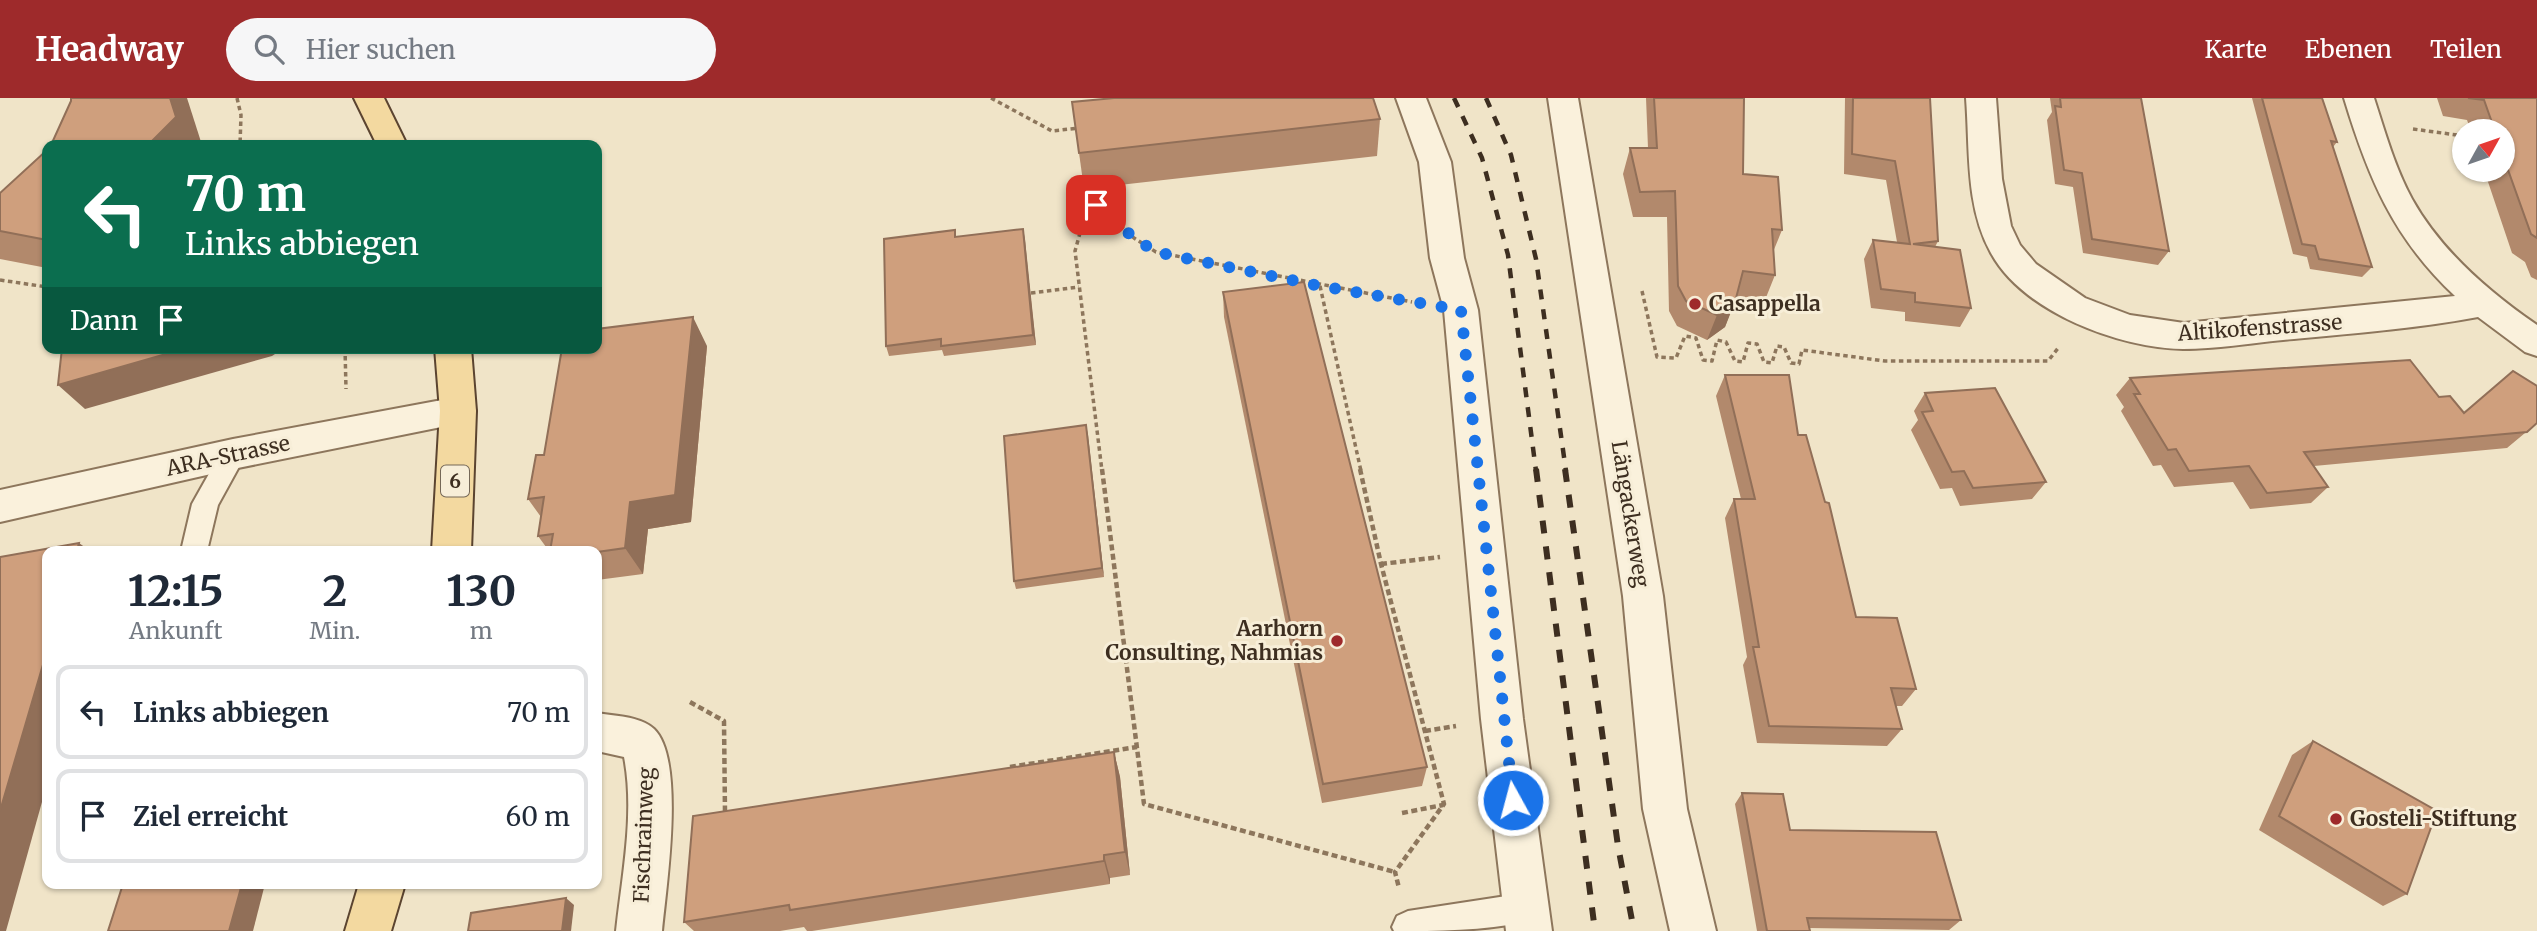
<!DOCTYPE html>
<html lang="de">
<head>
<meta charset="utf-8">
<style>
	:root { --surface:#fff; --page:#f6f6f7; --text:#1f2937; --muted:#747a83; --line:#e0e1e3; --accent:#9e2a2b }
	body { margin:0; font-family:Merriweather,serif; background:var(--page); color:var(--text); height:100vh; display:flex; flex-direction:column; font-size:26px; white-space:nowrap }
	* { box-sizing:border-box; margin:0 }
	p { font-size:23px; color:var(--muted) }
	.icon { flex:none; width:38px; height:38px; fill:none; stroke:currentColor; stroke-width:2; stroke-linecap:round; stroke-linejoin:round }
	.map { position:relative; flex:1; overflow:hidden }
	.panel { position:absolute; left:42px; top:448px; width:560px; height:343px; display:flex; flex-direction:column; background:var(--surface); border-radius:14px; box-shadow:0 2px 5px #0004 }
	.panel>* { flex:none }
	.hud { position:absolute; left:42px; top:42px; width:560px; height:214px; border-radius:14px; box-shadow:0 2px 5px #0004; background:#0b6e4f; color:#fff; overflow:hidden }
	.needle { width:46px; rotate:50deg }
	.controls { position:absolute; left:2452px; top:21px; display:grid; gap:14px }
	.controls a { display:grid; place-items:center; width:63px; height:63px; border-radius:50%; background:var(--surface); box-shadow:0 2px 5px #0004; font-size:35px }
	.pin { position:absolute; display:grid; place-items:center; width:60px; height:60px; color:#fff; margin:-30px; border-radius:14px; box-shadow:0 4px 10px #0006 }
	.me { position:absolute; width:77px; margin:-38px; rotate:353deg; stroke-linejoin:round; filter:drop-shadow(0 0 5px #0008) }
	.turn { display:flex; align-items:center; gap:24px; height:147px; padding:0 28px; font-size:32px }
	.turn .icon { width:91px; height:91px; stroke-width:2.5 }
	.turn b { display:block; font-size:49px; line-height:60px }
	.then { display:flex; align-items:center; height:66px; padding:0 28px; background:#0003; gap:14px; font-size:26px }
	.eta { display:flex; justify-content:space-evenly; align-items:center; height:119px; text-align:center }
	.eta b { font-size:42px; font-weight:700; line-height:49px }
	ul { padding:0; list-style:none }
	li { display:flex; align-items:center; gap:21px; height:94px; margin:0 14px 10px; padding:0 14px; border:4px solid var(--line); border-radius:14px }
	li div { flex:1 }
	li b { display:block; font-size:26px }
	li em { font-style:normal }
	header { display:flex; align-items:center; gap:42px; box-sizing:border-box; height:98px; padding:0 35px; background:var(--accent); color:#fff }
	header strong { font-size:33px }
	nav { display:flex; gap:38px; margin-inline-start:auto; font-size:24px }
	.search { width:490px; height:63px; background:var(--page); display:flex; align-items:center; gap:18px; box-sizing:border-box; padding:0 24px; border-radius:38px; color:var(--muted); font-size:26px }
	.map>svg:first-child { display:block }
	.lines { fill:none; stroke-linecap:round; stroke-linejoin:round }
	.lane-casing { stroke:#8d765c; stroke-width:4 }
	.street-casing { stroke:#8d765c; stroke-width:4 }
	.primary-casing { stroke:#5b4430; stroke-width:4 }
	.path-far1 { stroke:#8d765c; stroke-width:3.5; stroke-dasharray:4.5 3.5; stroke-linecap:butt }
	.path { stroke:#8d765c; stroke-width:4.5; stroke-dasharray:6 3.5; stroke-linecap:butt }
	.lane { fill:#faf1dc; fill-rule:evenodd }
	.street { fill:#faf1dc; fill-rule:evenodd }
	.primary { fill:#f3d9a0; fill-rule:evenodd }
	.rail-far1 { stroke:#3d2e20; stroke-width:4.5; stroke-dasharray:10 10; stroke-linecap:butt }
	.rail { stroke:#3d2e20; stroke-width:6; stroke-dasharray:13 13; stroke-linecap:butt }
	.wall { fill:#b2896c }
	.shaded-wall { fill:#916f58 }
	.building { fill:#cf9f7d; stroke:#916f58; stroke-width:2 }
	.route { stroke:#1a73e8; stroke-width:12; stroke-dasharray:0 21.6 }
	.poi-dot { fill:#9e2a2b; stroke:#f7eed8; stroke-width:2.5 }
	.labels { text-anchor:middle; stroke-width:6; stroke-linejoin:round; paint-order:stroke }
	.shield { fill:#f7eed8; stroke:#756857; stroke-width:2 }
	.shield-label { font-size:19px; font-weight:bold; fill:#3d2e20 }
	.poi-label { font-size:21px; font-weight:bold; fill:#3d2e20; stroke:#f7eed8; text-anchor:start }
	.street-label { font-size:21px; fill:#3d2e20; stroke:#f7eed8 }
</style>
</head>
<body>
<header>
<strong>Headway</strong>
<div class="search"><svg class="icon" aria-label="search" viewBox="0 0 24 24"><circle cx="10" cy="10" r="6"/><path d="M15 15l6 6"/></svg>Hier suchen</div>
<nav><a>Karte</a><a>Ebenen</a><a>Teilen</a></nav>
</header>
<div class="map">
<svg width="2537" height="833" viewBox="0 0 2537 833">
	<rect width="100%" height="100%" fill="#f0e4c8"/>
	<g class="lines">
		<g class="lane-casing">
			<g id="lane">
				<path d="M233,346L242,349L246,356L218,407L207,453H181L192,406L224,349Z"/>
				<path d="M1526,795L1537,799L1542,810L1537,821C1493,833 1440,833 1394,833L1392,829L1397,818L1408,813Z"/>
			</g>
		</g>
		<g class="street-casing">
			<g id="street">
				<path d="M1396,0H1426L1451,64L1464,160L1478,212L1523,621L1552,833H1506L1481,621L1444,212L1430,160L1419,64Z"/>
				<path d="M1548,0H1578L1663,498L1687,711L1716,833H1670L1643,711L1623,498Z"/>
				<path d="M1966,0H1996L2002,81L2011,128L2020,147L2036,166L2085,200L2130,217L2184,225L2455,198C2393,140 2368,79 2344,0H2374C2385,34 2395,70 2412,101C2441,153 2489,194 2537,227V258L2525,254L2478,219C2413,231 2349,236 2283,242C2251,245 2216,251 2183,251C2119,250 2023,214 1991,155C1965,108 1970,52 1966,0Z"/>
				<path d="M458,299L471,303L476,313L471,323L233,371L0,424V392L233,341Z"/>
				<path d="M597,615C613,618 641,618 654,631C686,662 666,790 662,833H616C622,777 635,715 624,659L597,653Z"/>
			</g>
		</g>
		<g class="primary-casing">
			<g id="primary">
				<path d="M354,0H384L407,47H377Z"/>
				<path d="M435,250H471L476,313L471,453H432L440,313Z"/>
				<path d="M359,786H405L391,833H345Z"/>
			</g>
		</g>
		<g class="path-far1">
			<path d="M237,0L241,17L240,47"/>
			<path d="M991,0L1052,33L1079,30"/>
			<path d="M2413,31L2464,38"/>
			<path d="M1093,91L1096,107L1080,135L1075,153L1102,373"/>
			<path d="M1096,107L1134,140L1156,154L1412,204"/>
			<path d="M0,182L47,189"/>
			<path d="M1320,188L1361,373"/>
			<path d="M1642,193L1657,259L1676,260L1685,238L1696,240L1703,262L1712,263L1717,242L1726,244L1735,263L1743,264L1748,245L1757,246L1764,264L1772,265L1777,248L1784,249L1791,265L1799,266L1802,252L1885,263H2048L2059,249"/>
			<path d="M1031,195L1079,189"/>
			<path d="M345,250L346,291"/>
		</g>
		<g class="path">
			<path d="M1102,371L1144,706L1395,774"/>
			<path d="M1360,371L1381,466L1444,706L1395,774L1399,790"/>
			<path d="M1381,466L1440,459"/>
			<path d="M690,604L724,623L725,715"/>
			<path d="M1425,633L1456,628"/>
			<path d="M1010,669L1137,649"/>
			<path d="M1402,715L1443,707"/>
		</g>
		<use href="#lane" class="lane"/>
		<use href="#street" class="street"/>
		<use href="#primary" class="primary"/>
		<g class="rail-far1">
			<path d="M1454,0L1482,60L1508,157L1536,373"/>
			<path d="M1486,0L1511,57L1536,161L1566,373"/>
		</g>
		<g class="rail">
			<path d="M1536,371L1595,833"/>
			<path d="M1565,371L1618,748L1634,833"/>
		</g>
	</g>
	<g class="wall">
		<path d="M1646,0H1744L1743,76L1782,132L1773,154L1775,177L1765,202L1736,199L1725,229L1707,242L1677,228L1669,213L1667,119H1633L1623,76L1630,50H1648Z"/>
		<path d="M1845,0H1930L1938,143L1935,149L1971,210L1960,229L1905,223V214L1871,210L1864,161L1873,142L1897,144L1886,82L1844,76Z"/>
		<path d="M2050,0H2141L2169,153L2158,167L2083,155L2073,89L2055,86L2047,22L2052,14Z"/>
		<path d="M2252,0H2322L2337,44L2333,49L2372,169L2362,179L2310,171L2307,159L2293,156Z"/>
		<path d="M2437,0H2537V182L2531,179L2525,164L2512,155L2484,72H2502V33H2471L2467,22L2443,18Z"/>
		<path d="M1072,4L1380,21L1377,58L1084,91Z"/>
		<path d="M47,52V170L0,161V95Z"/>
		<path d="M1023,131L1036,247L944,258L942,252L889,258L886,248L956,139Z"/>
		<path d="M1223,194L1427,669L1422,688L1322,705L1224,219Z"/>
		<path d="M707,248L691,424L648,431L643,476L597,482V453H549L538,438L541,419L528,401L544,357Z"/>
		<path d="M1725,277L1798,337L1856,519L1916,591L1902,608H1896L1902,631L1887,648L1757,645L1743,567L1747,559L1725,420L1734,401H1741L1716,298Z"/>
		<path d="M2130,280L2439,299L2464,315L2537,325L2507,350L2314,368L2328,389L2311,405L2250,411L2233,384L2174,389L2161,367L2153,368L2121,313L2124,309L2116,297Z"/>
		<path d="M1925,295L2046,384L2032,401L1960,408L1952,390L1940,391L1911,332L1918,322L1914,313Z"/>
		<path d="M1086,327L1104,479L1016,491L1014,483Z"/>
		<path d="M2313,643L2407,796L2383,808L2259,732L2292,657Z"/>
		<path d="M1114,654L1120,679L1130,777L1110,780V786L812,833H807L804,829L780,833H694L684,824Z"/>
		<path d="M1742,695L1790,732L1961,822L1949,832L1809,830L1810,833H1757L1735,706Z"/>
	</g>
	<g class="shaded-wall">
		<path d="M170,0H187L202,47H148Z"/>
		<path d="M1023,131L1025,141L1036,247L1033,237Z"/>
		<path d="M1735,204L1725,229L1707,242L1717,217Z"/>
		<path d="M693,219L707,248L691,424L648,431L643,476L625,450L630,404Z"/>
		<path d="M187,250H284L272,258L85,311L58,287Z"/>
		<path d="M1086,327L1088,337L1104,479L1102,470Z"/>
		<path d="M79,445L90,453H77Z"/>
		<path d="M47,553V686L6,833H0V713Z"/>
		<path d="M1114,654L1120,679L1130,777L1125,754Z"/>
		<path d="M1104,757L1110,780V786L1104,763Z"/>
		<path d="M242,786H265L253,833H229Z"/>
		<path d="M566,800L574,807L571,833H562Z"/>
	</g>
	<g class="building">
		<path d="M71,0H170L176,19L148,47H51L71,3Z"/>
		<path d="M1114,0H1373L1380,21L1079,55L1072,4Z"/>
		<path d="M1654,0H1744L1743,76L1778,79L1782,132L1772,131L1775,177L1743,173L1735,204L1717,217L1686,203L1678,188L1675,93L1640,94L1630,50H1657Z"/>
		<path d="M1853,0H1930L1938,143L1913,146L1960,152L1971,210L1915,204V195L1881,191L1873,142L1910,146L1895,63L1852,56Z"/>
		<path d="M2060,0H2141L2169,153L2092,141L2082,75L2064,72L2055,8L2061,9Z"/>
		<path d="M2262,0H2322L2337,44L2331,43L2372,169L2319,161L2315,148L2302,146Z"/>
		<path d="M2468,0H2537V140L2531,136L2502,55V33H2495L2484,2Z"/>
		<path d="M47,52V142L0,133V95Z"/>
		<path d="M1023,131L1033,237L941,248V241L886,248L884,141L955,132V139Z"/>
		<path d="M1304,184L1427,669L1323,686L1223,194Z"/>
		<path d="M693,219L675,397L630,404L625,450L597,454L550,453L553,436L538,438L544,399L528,401L536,357H544L562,250H597V231Z"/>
		<path d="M62,250H187L58,287Z"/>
		<path d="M2410,262L2439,299L2450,298L2464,315L2513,273L2537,288V325L2527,334L2304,354L2328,389L2267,395L2249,368L2189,373L2176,351L2168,352L2134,296H2140L2130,280Z"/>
		<path d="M1725,277H1789L1798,337H1806L1825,404L1829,405L1856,519L1897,520L1916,591L1891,590L1902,631L1769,628L1753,549H1759L1734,401H1755Z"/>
		<path d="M1995,290L2046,384L1973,390L1964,373L1952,374L1922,314L1933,313L1925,295Z"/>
		<path d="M1086,327L1102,470L1014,483L1004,338Z"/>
		<path d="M79,445L77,453H47V553L0,713V459Z"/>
		<path d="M2313,643L2437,713L2407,796L2279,718Z"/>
		<path d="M1114,654L1125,754L1104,757V763L790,812L789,807L684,824L693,718Z"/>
		<path d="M1742,695L1783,696L1790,732L1936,734L1961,822L1807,820L1810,833H1767Z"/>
		<path d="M123,786H242L229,833H108Z"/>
		<path d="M566,800L562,833H468L471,815Z"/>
	</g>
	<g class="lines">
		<path class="route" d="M1096,107L1134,140L1156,154L1320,188L1461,212L1513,702"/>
	</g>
	<g class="poi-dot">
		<circle cx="1695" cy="206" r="7"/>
		<circle cx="1337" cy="543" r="7"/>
		<circle cx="2336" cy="721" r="7"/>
	</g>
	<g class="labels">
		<rect class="shield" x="441" y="367.5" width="28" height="31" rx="5"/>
		<g class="shield-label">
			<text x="455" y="390">6</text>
		</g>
		<g class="poi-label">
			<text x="1709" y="213">Casappella</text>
			<text x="1323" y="538" text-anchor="end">Aarhorn<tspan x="1323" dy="24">Consulting, Nahmias</tspan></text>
			<text x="2350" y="728">Gosteli-Stiftung</text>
		</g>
		<g class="street-label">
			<text transform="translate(2260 230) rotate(-4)" y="7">Altikofenstrasse</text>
			<text transform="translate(228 358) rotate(-12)" y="7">ARA-Strasse</text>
			<text transform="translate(1630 416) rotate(81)" y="7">Längackerweg</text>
			<text transform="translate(644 737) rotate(-88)" y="7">Fischrainweg</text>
		</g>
	</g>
</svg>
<div class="controls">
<a><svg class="needle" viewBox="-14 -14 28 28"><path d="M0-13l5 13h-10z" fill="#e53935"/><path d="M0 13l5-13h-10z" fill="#747a83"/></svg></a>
</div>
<div class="pin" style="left:1096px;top:107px;background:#d93025"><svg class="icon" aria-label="arrive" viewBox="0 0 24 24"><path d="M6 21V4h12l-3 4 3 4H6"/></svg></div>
<svg class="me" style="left:1513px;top:702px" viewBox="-20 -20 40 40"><circle r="17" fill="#1a73e8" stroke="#fff" stroke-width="3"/><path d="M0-11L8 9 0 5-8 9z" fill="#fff"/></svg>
<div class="hud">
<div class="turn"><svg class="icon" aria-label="left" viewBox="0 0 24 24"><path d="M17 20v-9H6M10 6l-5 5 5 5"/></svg><div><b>70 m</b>Links abbiegen</div></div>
<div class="then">Dann<svg class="icon" aria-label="arrive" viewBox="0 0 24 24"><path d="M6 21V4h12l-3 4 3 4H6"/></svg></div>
</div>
<section class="panel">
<div class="eta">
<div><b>12:15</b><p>Ankunft</p></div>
<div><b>2</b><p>Min.</p></div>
<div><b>130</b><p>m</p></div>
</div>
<ul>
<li><svg class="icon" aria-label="left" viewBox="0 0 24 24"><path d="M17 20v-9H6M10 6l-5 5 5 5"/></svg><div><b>Links abbiegen</b></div><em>70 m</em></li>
<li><svg class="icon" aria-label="arrive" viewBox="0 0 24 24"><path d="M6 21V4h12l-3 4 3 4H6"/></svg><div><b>Ziel erreicht</b></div><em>60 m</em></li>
</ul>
</section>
</div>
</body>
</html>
